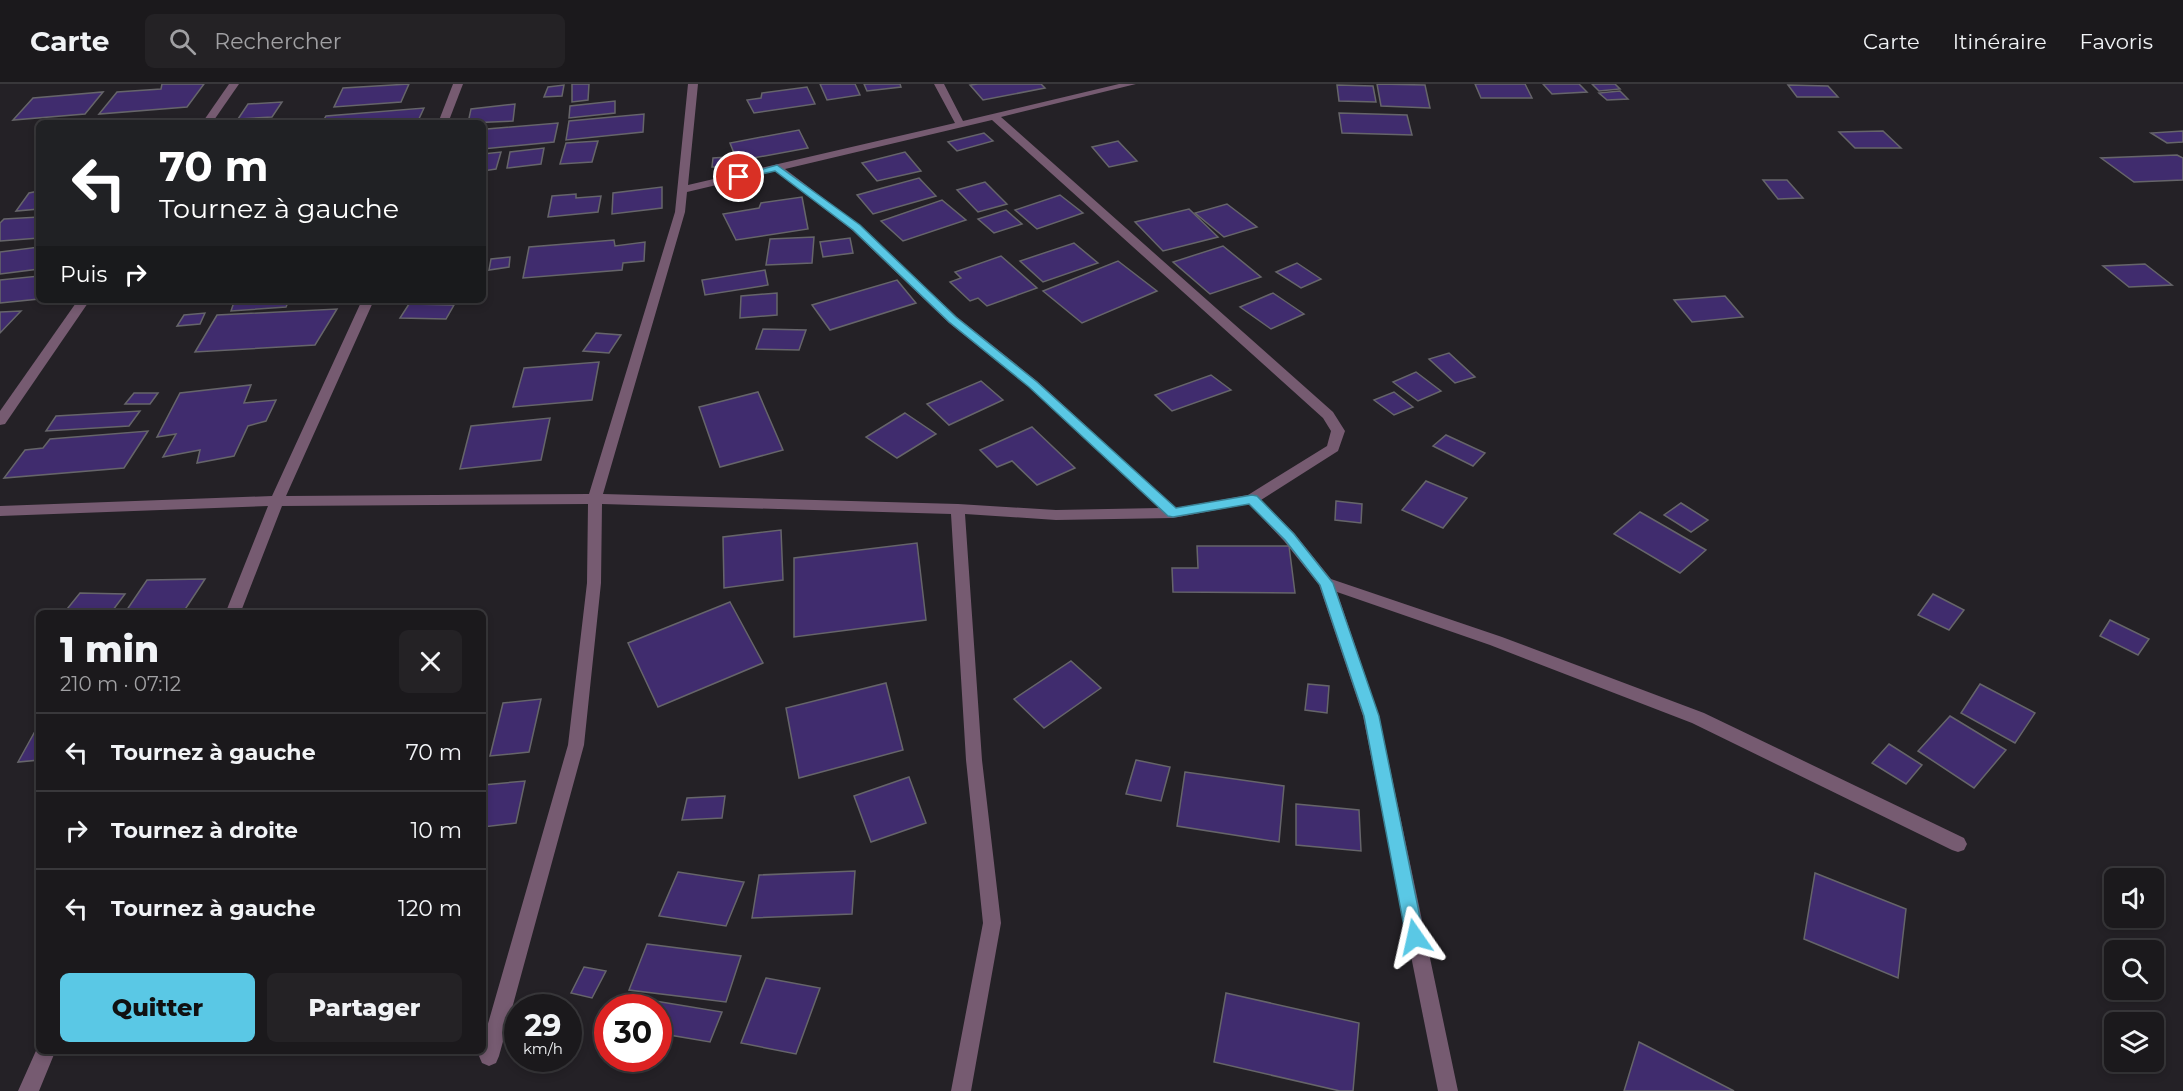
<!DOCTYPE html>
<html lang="fr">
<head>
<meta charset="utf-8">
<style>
	:root { --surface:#1b191c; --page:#242225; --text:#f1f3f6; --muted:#a0a0a3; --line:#39383b; --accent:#5ac8e5 }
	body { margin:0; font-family:Montserrat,sans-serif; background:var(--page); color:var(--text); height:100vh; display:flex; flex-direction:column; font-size:22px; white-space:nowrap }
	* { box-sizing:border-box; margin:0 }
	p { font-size:20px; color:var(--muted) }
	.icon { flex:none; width:33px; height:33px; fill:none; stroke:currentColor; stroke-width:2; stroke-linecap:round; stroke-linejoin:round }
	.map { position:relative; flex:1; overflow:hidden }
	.side { position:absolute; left:36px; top:526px; width:450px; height:444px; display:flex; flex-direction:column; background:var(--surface); border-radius:9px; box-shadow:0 3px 9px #0003,0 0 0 2px var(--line) }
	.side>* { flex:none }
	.hud { position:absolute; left:36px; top:36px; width:450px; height:183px; border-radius:9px; box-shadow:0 3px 9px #0003,0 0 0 2px var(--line); background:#202124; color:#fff; overflow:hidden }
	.tools { position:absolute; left:2104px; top:784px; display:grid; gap:12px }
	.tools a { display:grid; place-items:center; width:60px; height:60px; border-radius:9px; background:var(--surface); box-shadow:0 3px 9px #0003,0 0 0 2px var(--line); font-size:30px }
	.speed { position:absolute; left:504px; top:910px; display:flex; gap:12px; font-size:30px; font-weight:700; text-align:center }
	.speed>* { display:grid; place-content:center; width:78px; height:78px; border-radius:50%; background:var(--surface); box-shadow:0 3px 9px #0003,0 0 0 2px var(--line); line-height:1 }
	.speed small { font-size:15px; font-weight:400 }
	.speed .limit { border:9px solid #d22; background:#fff; color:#111 }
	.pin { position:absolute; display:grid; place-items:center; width:51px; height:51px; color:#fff; margin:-26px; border:3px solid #fff; border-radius:50%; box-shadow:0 2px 6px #0007 }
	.me { position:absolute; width:66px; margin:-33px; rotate:349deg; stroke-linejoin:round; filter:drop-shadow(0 0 4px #0008) }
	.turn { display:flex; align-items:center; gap:21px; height:126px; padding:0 24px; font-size:27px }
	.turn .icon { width:78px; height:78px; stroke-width:2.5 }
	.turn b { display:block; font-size:42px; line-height:51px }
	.then { display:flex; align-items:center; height:57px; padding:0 24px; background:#0003; gap:12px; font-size:22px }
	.round { display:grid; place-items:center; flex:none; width:63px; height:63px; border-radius:9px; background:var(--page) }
	.headline { display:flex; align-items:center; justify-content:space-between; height:102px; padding:0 24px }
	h1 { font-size:36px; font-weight:800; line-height:45px }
	.button { display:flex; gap:12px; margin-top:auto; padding:12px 24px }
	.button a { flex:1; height:69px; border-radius:9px; background:var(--accent); color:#111; font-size:24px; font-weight:800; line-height:69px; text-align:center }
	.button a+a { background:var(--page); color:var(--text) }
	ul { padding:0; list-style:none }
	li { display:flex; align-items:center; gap:18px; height:78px; padding:0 24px; border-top:2px solid var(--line) }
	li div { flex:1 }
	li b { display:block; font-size:22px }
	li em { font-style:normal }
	header { display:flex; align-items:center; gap:36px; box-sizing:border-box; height:84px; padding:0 30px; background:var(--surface); border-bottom:2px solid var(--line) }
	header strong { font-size:28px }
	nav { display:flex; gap:33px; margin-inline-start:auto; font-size:21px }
	.search { width:420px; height:54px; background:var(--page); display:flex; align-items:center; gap:15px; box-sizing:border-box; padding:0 21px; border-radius:9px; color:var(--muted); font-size:22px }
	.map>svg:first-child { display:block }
	.building { fill:#402c6e; stroke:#66656a; stroke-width:1.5 }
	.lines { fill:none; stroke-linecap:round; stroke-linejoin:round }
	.minor { fill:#765b71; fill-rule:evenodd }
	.route { fill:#5ac8e5; stroke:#3a8295; stroke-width:1.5 }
</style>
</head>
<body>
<header>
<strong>Carte</strong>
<div class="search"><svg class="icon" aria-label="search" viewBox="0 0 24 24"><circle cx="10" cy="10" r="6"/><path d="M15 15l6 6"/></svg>Rechercher</div>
<nav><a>Carte</a><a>Itinéraire</a><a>Favoris</a></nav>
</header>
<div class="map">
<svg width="2183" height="1007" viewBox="0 0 2183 1007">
	<rect width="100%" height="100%" fill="#242126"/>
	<g class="building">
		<path d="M162,0H204L187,23L99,30L117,8L161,5Z"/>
		<path d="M409,0L401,18L334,23L343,4Z"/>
		<path d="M572,0H589L588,16L572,18Z"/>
		<path d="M820,0H855L860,11L827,16Z"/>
		<path d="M864,0H900L901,3L867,7Z"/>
		<path d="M978,0H1041L1045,4L983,16L970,1Z"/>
		<path d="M1377,0L1425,1L1430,24L1381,22Z"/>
		<path d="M1475,0H1525L1532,14H1481Z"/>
		<path d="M1543,0H1579L1587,8L1552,10Z"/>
		<path d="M1592,0H1615L1620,5L1599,7Z"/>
		<path d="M564,1L562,12L544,13L548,3Z"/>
		<path d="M1337,1L1373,2L1376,18L1339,17Z"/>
		<path d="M1788,1L1828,2L1838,13H1797Z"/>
		<path d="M807,3L815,20L754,29L747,16L761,14L762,9Z"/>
		<path d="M1620,7L1628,15L1607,16L1599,9Z"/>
		<path d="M103,8L85,30L13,36L33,14Z"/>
		<path d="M615,17V29L569,34L570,22Z"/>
		<path d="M282,18L272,33L238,35L248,20Z"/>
		<path d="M515,20L513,37L468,39L471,25Z"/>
		<path d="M424,24L417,39H322L326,32Z"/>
		<path d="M1339,29L1407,31L1412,51L1342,49Z"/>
		<path d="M644,30L643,48L566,56L569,37Z"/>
		<path d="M314,36L312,39H248H249Z"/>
		<path d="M558,39L554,58L483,65L487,45Z"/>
		<path d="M799,46L808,64L737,77L730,59Z"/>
		<path d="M1883,47L1901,64H1855L1839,48Z"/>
		<path d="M2183,47V58L2167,59L2151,49Z"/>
		<path d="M984,49L993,57L957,67L948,58Z"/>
		<path d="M598,57L592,78L560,80L566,59Z"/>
		<path d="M1118,57L1137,77L1109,83L1092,63Z"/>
		<path d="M544,64L541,80L507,84L510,68Z"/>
		<path d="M501,68L496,85L483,87V70Z"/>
		<path d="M905,68L921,87L877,97L862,79Z"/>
		<path d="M2177,71L2183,74V96L2134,98L2101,74Z"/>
		<path d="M728,73L727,83H712L713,74Z"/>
		<path d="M919,94L936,112L873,130L857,111Z"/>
		<path d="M1763,96H1787L1803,114L1778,115Z"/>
		<path d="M985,98L1007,120L978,128L957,106Z"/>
		<path d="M662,103V124L612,130L613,109Z"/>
		<path d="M39,107V125L16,127L29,109Z"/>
		<path d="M576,110V114L601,112L598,128L548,133L552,112Z"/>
		<path d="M1060,111L1083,129L1037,145L1015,126Z"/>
		<path d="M802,113L808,145L736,156L723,130L759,124L761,119Z"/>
		<path d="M942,116L966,136L903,157L881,137Z"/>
		<path d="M1227,120L1257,143L1224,153L1195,129Z"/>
		<path d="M1189,125L1218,153L1163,167L1135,138Z"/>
		<path d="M1006,126L1022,140L994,149L978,135Z"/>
		<path d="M39,133V154L0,157V139L4,135Z"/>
		<path d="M814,153L812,179L766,181L770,155Z"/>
		<path d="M850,154L853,169L823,173L820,158Z"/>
		<path d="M614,156L615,162L645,158L644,177L623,179L622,186L523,194L529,163Z"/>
		<path d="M1074,159L1098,179L1043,198L1020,177Z"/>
		<path d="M1223,162L1261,193L1210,210L1173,178Z"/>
		<path d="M39,163V185L0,190V168Z"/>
		<path d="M1001,172L1037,204L987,222L978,214L970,217L950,198L961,194L955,188Z"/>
		<path d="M510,173L509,183L489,186L491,175Z"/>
		<path d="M1118,177L1157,207L1082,239L1043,207Z"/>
		<path d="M1297,179L1321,195L1301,204L1276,188Z"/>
		<path d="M2145,180L2172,201L2129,203L2103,182Z"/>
		<path d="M765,186L768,201L705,211L702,196Z"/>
		<path d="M39,192V215L0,219V196Z"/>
		<path d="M897,196L916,219L830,246L812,221Z"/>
		<path d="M777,209V231L740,234L741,212Z"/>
		<path d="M1273,209L1304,230L1271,245L1240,223Z"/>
		<path d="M1725,212L1743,233L1692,238L1674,216Z"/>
		<path d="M259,216H289L286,223L231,227L234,218Z"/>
		<path d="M409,220L454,221L446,235L400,234Z"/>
		<path d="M337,225L315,261L195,268L217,231Z"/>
		<path d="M21,227L0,249V228Z"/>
		<path d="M205,229L200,240L177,242L184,231Z"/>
		<path d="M763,245L806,246L799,266L756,265Z"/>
		<path d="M596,249L621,251L609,269L583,267Z"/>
		<path d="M1449,269L1475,293L1455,299L1429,275Z"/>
		<path d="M599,278L592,316L513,323L524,284Z"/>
		<path d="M1416,288L1441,307L1418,317L1393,298Z"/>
		<path d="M1211,291L1231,306L1172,327L1155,311Z"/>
		<path d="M981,297L1003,316L949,341L927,320Z"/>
		<path d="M251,301L244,319L276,316L266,337L248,342L234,372L197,379L200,366L163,373L176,350L157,353L180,309Z"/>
		<path d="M758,308L783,366L720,383L699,323Z"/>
		<path d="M1394,308L1413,323L1394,331L1374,316Z"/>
		<path d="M134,309H158L150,320H125Z"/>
		<path d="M140,327L129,342L46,347L56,332Z"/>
		<path d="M905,329L936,350L897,374L866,353Z"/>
		<path d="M550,334L541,376L460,385L471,342Z"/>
		<path d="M1032,343L1075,384L1037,401L1012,377L997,383L980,366Z"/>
		<path d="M148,347L124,384L4,394L25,366L43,364L50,355Z"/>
		<path d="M1446,351L1485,369L1473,382L1433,362Z"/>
		<path d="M1426,397L1467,414L1443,444L1402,426Z"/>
		<path d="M1336,417L1362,420L1361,439L1335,436Z"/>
		<path d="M1681,419L1708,436L1691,448L1664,431Z"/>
		<path d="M1640,428L1706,466L1680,489L1614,450Z"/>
		<path d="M781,446L783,496L724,504L723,453Z"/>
		<path d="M917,459L926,536L794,553V474Z"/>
		<path d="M1197,462H1289L1295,509L1173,508L1172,484H1198Z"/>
		<path d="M205,495L182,530H124L147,496Z"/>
		<path d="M80,509L125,510L110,530H63Z"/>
		<path d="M1933,510L1964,526L1949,546L1918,531Z"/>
		<path d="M730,518L763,579L658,623L628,559Z"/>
		<path d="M2110,536L2149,555L2138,571L2100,552Z"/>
		<path d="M1071,577L1101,604L1044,644L1014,615Z"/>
		<path d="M886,599L903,666L799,694L786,624Z"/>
		<path d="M1308,600L1329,602L1327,629L1305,626Z"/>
		<path d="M1980,600L2035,629L2015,659L1961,629Z"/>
		<path d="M541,615L529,668L490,672L503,619Z"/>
		<path d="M1950,632L2006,666L1974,704L1918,667Z"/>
		<path d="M39,640V676L18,678Z"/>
		<path d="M1889,660L1922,681L1906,700L1872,679Z"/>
		<path d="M1136,676L1170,683L1161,717L1126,710Z"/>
		<path d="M1185,688L1284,702L1279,758L1177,742Z"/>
		<path d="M909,693L926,739L871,758L854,712Z"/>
		<path d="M525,697L516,739L483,743V701Z"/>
		<path d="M725,712L722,734L682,736L687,714Z"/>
		<path d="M1296,720L1359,726L1361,767L1296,761Z"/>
		<path d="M855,787L852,830L752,834L759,791Z"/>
		<path d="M678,788L744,798L726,842L659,832Z"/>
		<path d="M1815,789L1906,825L1898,894L1804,855Z"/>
		<path d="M647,860L741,872L726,918L629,906Z"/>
		<path d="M584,883L606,887L592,914L571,909Z"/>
		<path d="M766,894L820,904L796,970L741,959Z"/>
		<path d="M1226,909L1359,939L1353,1007H1340L1214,978Z"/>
		<path d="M625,912L722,928L710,958L658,949V924H620Z"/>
		<path d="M1639,958L1734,1007H1624Z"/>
	</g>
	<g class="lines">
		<g class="minor">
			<path d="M229,0H239L212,39H202Z"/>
			<path d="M453,0H463L448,39H438Z"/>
			<path d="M688,0H698L688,101L955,39L934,0H944L963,37L1119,0H1136L1001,33L1333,328L1345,347L1338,367L1261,416L1294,449L1331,495L1502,553L1704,629L1964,754L1967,760L1964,766L1958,768L1952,766L1692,639L1490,561L1337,508L1379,632L1458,1007H1438L1363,632L1319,501L1284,457L1249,420L1173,434L1056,436L965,430L982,676L1001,839L971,1007H951L983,839L966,676L951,430L602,420L601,499L584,661L499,972L496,979L489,982L482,979L479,972L480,968H483V957L568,661L587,499L588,420L282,422L240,530H225L268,422L0,432V422L272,412L362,216H374L286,412L589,410L675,128ZM992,36L1323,334L1331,347L1327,362L1248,411L1176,424L1037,297L957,233L860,142L785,85ZM775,87L852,146L949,239L1029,303L1159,424L1056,426L958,420L603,410L685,128L687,108Z"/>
			<path d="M78,216H90L5,340L0,341V327Z"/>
			<path d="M39,960V968H55L39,1007H18Z"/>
		</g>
	</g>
	<path class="route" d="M777,81L860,141L956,233L1037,298L1176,424L1252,411L1257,412L1294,450L1333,499L1379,632L1424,853L1421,858L1415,861L1409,858L1406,853L1364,632L1320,501L1285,456L1249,420L1173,433L1168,432L1029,303L949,238L853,146L775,87L739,95L735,93Z"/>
</svg>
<div class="tools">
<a><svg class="icon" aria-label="sound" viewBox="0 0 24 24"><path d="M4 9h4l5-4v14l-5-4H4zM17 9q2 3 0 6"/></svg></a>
<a><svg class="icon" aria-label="search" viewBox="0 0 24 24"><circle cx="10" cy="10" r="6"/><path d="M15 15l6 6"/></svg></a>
<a><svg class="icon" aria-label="layers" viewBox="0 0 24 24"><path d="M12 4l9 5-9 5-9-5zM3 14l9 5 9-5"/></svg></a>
</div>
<div class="speed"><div>29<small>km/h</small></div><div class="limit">30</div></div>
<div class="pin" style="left:739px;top:93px;background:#d93025"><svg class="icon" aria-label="arrive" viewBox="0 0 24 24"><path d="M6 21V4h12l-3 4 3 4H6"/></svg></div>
<svg class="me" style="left:1415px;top:853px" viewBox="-20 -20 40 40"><path d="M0-17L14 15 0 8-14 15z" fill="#5ac8e5" stroke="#fff" stroke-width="4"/></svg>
<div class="hud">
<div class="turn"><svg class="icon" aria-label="left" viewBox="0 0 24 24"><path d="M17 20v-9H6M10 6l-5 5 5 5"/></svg><div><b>70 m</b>Tournez à gauche</div></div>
<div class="then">Puis<svg class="icon" aria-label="right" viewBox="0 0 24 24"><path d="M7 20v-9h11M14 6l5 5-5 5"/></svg></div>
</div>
<section class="side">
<div class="headline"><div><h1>1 min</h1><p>210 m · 07:12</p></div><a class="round"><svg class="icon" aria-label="close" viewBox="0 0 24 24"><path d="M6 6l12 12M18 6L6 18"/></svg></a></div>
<ul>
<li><svg class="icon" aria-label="left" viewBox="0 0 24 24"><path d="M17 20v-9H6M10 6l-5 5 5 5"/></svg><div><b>Tournez à gauche</b></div><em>70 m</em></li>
<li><svg class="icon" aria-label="right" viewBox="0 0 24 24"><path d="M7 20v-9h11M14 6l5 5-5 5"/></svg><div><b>Tournez à droite</b></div><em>10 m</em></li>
<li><svg class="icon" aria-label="left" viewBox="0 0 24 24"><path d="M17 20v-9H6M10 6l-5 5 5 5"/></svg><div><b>Tournez à gauche</b></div><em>120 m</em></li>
</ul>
<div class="button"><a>Quitter</a><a>Partager</a></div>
</section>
</div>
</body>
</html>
